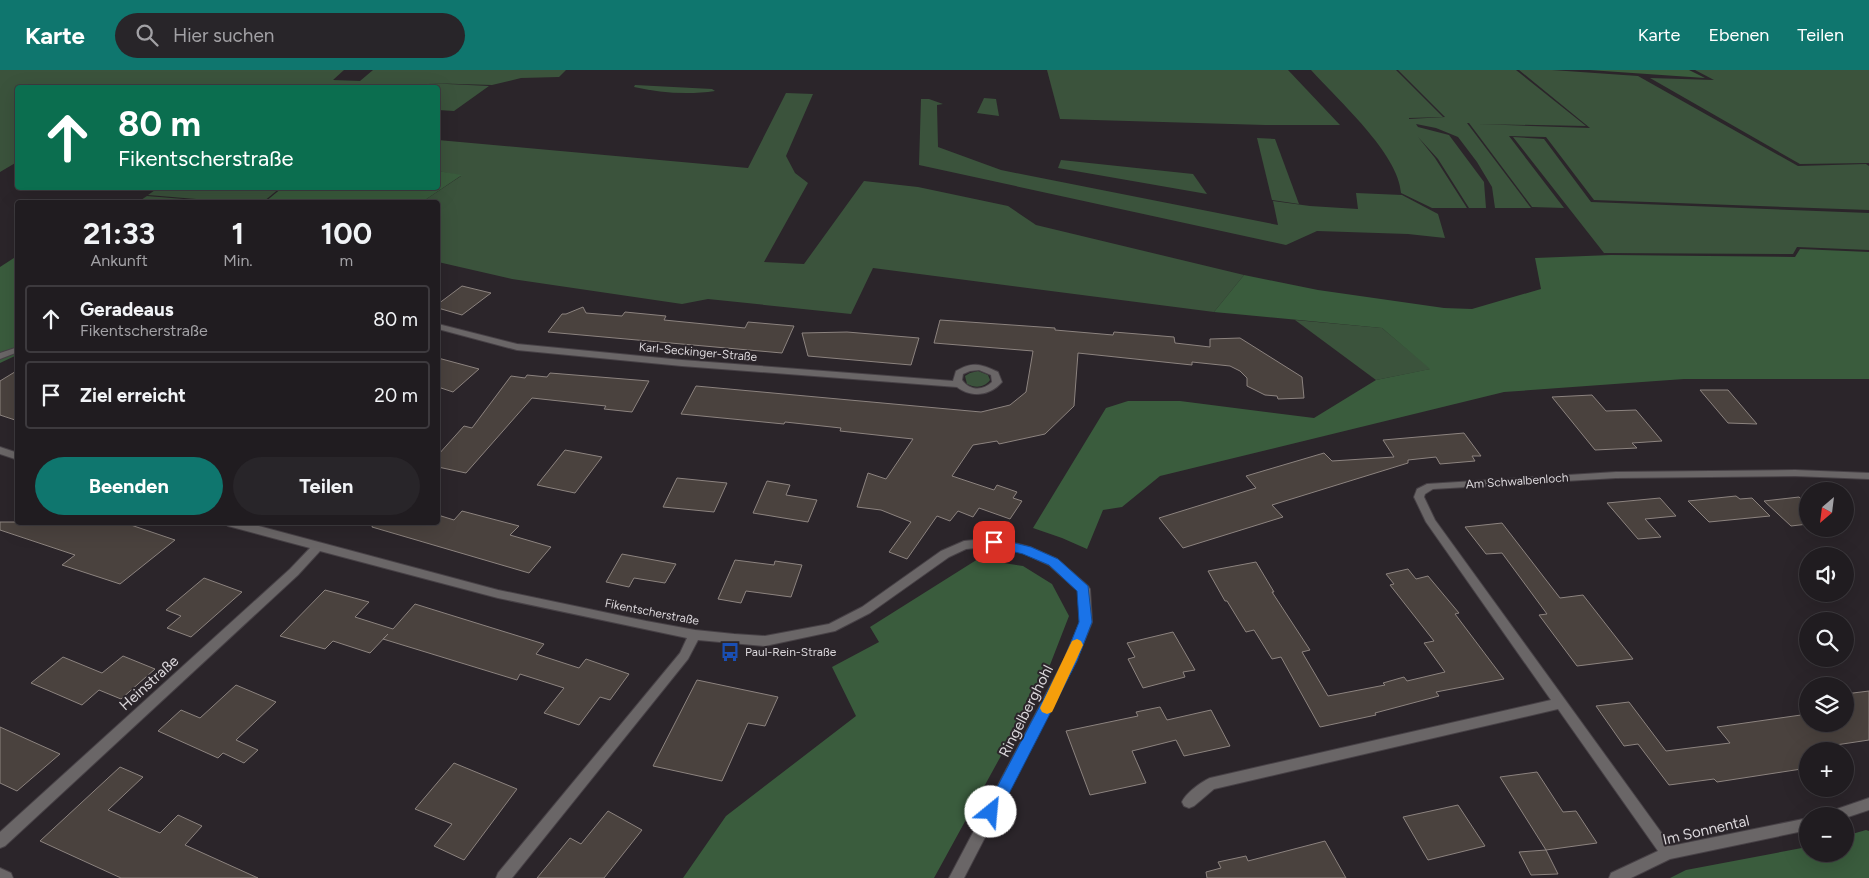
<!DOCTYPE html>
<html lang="de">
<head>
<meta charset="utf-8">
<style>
	:root { --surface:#201c20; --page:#282529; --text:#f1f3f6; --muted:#a2a1a5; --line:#3d3a3e; --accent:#0f766e }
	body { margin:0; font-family:Figtree,sans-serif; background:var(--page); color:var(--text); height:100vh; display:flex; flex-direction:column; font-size:19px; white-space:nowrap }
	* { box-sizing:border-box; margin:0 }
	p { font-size:16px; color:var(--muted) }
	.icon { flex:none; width:28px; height:28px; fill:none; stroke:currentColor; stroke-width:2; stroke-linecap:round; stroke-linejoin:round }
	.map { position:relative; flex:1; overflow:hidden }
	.sheet { position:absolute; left:15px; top:130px; width:425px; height:325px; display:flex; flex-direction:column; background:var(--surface); border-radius:5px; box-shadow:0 5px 20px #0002,0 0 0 1px var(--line) }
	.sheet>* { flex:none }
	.top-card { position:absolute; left:15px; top:15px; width:425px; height:105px; border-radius:5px; box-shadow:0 5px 20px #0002,0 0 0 1px var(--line); background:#0b6e4f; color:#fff; overflow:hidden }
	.needle { width:32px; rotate:208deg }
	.buttons { position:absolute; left:1799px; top:412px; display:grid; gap:10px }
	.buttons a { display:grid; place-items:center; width:55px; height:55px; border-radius:50%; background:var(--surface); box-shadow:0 5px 20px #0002,0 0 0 1px var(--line); font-size:25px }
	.pin { position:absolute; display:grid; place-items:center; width:42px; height:42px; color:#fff; margin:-21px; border-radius:10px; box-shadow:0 2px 8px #0006 }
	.me { position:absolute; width:55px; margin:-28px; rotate:28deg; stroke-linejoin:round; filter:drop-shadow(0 0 4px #0008) }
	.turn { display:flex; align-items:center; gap:18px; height:105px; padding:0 20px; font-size:22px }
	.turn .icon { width:65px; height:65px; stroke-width:2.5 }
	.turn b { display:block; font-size:35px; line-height:42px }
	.eta { display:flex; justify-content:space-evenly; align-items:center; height:85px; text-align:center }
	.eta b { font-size:30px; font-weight:700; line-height:35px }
	.action { display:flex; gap:10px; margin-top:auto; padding:10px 20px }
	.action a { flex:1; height:58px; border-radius:30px; background:var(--accent); color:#fff; font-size:20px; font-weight:700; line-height:58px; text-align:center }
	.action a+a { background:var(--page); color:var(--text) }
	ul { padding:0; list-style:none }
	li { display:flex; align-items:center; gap:15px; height:68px; margin:0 10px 8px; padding:0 10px; border:2px solid var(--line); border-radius:5px }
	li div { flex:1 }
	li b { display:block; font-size:19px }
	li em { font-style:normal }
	header { display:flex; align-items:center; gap:30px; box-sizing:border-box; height:70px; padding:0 25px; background:var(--accent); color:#fff }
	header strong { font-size:24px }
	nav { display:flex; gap:28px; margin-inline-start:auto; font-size:18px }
	.search { width:350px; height:45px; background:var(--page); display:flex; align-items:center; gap:12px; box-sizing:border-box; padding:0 18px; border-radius:28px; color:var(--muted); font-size:19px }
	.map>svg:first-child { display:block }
	.green { fill:#3b533c }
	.forest { fill:#3a5c3d }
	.building { fill:#4a423e; stroke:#8c837f }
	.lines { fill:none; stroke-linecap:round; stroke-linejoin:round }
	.minor-casing { stroke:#474146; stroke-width:2 }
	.minor { fill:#6a6667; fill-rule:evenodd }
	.route { fill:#1a73e8; stroke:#114b97 }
	.slow { fill:#f59e0b }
	.labels { text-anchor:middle; stroke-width:4; stroke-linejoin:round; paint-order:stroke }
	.street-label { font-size:12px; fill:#dbd7db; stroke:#2b252a }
	.poi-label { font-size:12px; fill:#dbd7db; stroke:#2b252a; text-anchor:start }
	.near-street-label { font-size:15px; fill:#dbd7db; stroke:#2b252a }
</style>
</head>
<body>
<header>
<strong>Karte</strong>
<div class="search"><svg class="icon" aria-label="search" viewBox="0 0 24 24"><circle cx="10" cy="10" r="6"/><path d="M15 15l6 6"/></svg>Hier suchen</div>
<nav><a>Karte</a><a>Ebenen</a><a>Teilen</a></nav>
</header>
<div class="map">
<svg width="1869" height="808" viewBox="0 0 1869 808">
	<rect width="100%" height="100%" fill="#2b252a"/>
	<g class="green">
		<path d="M0,0H344L333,10L360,11L373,0H566L559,7L521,8L492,15L427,13L489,16L454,41L438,40V18H18L17,92L0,102Z"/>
		<path d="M1047,0H1288L1340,55H1265L1060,49Z"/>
		<path d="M1311,0H1396L1443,47L1409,48V49L1445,47L1398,0H1516L1586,56L1478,54L1590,58L1519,0H1552L1638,6L1798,96L1866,94L1869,96V140L1594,130L1546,67L1509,66L1564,138L1532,137L1469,53H1467L1531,138H1495L1492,117L1477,92L1458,67L1436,58L1416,54L1418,57L1449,65L1484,112L1486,138H1469L1438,89L1418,67L1435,88L1467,138H1432L1401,123C1399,84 1337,29 1311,0Z"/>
		<path d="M1695,0H1869V93L1800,94L1650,8L1714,10Z"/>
		<path d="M635,15L712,19L715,21C689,25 660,23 634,17Z"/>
		<path d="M786,23L813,24L786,86L795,103L808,113L764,192L804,194L864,111L918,117L1008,136L1036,155L1244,205L1214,242L873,198L851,244L708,229L682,234L512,209L438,192V132H422L461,106L438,101V70L748,98Z"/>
		<path d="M984,28L996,29L999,46L977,43Z"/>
		<path d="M921,29H929L943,34L937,35L938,77L1001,100L1278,155L1273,131L1310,136L1358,139L1356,123L1402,125L1438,144L1445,168L1408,164L1317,161L1286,175L919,95Z"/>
		<path d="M1513,67L1544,69L1591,132L1869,143V180L1797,177L1793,184L1604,183Z"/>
		<path d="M1257,68L1275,69L1299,134L1272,130Z"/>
		<path d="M1061,90L1193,104L1207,124L1058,98Z"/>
		<path d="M158,118H280L263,132H232L148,125Z"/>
		<path d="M147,126L220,132H138Z"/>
		<path d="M1295,250L1382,258L1431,299L1376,310Z"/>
		<path d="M978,301L988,305L990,310C984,318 975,318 967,314L965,306L970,303Z"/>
	</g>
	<g class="forest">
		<path d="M1589,0H1689L1705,8Z"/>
		<path d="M438,101L462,105L422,132H265L282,118H438Z"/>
		<path d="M1800,179L1869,182V309H1684L1504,322L1160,406L1122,437L1103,440L1087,479L1062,468L1033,458L1106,338L1128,331H1180L1314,348L1376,310L1430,299L1382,258L1214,242L1244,205L1318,220L1444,238L1472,239L1541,219L1535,188L1611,185L1795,187Z"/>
		<path d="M17,186V285L0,293V197Z"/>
		<path d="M978,489L1023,496L1052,514L1069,546L1048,600L934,808H683L726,746L856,646L832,597L879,572L870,557Z"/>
		<path d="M1866,760L1869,761V808H1670L1686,800L1807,777L1808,784H1845V766Z"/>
	</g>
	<g class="building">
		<path d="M462,216L491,223L462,245L438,238V234Z"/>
		<path d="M583,237L586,243L622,246L625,242L666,246L664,250L745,258L748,252L794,256L782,283L548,262L562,244H566Z"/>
		<path d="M940,250L1055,258V260L1113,265L1114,262L1174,267L1175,273L1210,277V269L1240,268L1302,307L1304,328L1278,329L1277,326L1265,325L1247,316V308L1240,301L1230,296L1192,292V295L1078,283L1074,336L1045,364L999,374L997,371L973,375L952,406L994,420L997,415L1017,422L1013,428L1022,431L1010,449L979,438L973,447L958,441L950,451L937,446L907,489L889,482L911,452L881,440L857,437L868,403L886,409L913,369L840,361L841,358L785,352L784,354L681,344L696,316L981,342L1010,335L1026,322L1033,281L934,273Z"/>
		<path d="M847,262L919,268L911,295L808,286L802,263Z"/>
		<path d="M438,288L479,299L453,322L438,317Z"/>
		<path d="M18,300V351L0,345V311Z"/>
		<path d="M550,303L649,311L632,342L604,339L606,336L532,328L466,403L438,397V385L464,356L472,358L511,306L525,308L527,305L547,307Z"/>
		<path d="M1700,320H1728L1757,354L1728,353Z"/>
		<path d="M1592,325L1606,341L1636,340L1662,371L1632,373L1637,378L1595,380L1552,327Z"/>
		<path d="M1464,363L1481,386H1472L1475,391L1440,394L1436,387L1408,390V393L1272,435L1283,447L1183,478L1159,448L1256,418L1246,406L1324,383L1332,391L1394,387L1383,370Z"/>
		<path d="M565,380L602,387L575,423L537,415Z"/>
		<path d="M677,408L727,413L714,442L663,437Z"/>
		<path d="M767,411L790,415L786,425L817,430L808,452L753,443Z"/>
		<path d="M1736,426L1740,429L1752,428L1770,446L1709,452L1688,431Z"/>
		<path d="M1799,427L1808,435V454L1791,456L1764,431Z"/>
		<path d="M1660,428L1676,446L1645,449L1661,467L1638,469L1607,433Z"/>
		<path d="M462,441L519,456L510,465L551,477L529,503L372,457L373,452H438V445L454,450Z"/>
		<path d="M0,452H122L175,470L120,514L62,495L75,485L0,460Z"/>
		<path d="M1502,453L1560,528L1583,525L1633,589L1577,596L1539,545L1547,544L1502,483L1486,484L1465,457Z"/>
		<path d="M622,484L676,494L665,513L634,508L629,517L606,512Z"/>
		<path d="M735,490L774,495L775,491L802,495L791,527L746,521L741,533L718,529Z"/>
		<path d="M1256,492L1274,522H1272L1310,580L1302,582L1328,626L1385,615L1383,613L1404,607L1407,611L1445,602L1424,573L1434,571L1390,515L1394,514L1386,504L1408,499L1416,509L1428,506L1459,543L1455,544L1504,609L1436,622L1439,626L1375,643L1376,645L1320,657L1281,587L1272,589L1254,560L1246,562L1227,531H1225L1208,501Z"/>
		<path d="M204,508L242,522L191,567L167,558L181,546L166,540Z"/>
		<path d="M325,520L369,532L355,547L393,559L415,534L544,574L536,584L579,598L586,589L629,604L610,630L600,627L579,655L544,643L564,618L520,604L517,610L383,569L388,564L370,583L333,571L325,579L280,566Z"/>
		<path d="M1173,562L1195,600L1183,602L1185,607L1143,618L1128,589L1135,587L1127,573Z"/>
		<path d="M123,586L155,599L121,629L99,620L82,635L31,613L63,587L102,603Z"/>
		<path d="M697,610L778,627L765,656L748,653L722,711L653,696Z"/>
		<path d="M236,615L276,632L236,670L258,680L244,693L223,683L218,688L158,661L181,640L200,648Z"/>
		<path d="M1869,621V670L1829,676L1834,681H1808V698L1717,712L1714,709L1669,715L1638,674L1624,676L1596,636L1629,632L1666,681L1730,673L1717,657L1808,644V654H1845V624Z"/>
		<path d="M1160,637L1167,650L1211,640L1230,676L1184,686L1176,670L1132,681L1146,713L1090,725L1066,661L1138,646L1136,642Z"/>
		<path d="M0,657L60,684L17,721L0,713Z"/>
		<path d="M454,693L517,719L464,790L434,776L452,754L415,739Z"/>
		<path d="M120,697L143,707L108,740L160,763L178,745L202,756L185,775L258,808H121L40,771Z"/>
		<path d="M1537,702L1563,742L1576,741L1597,773L1546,780L1500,707Z"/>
		<path d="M1458,735L1485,776L1428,790L1403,747Z"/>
		<path d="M608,741L642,760L604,808H537L570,768L581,774Z"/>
		<path d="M1325,771L1346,808H1207L1206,802L1221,798L1218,792L1246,786L1248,791Z"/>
		<path d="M1546,780L1558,804L1531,805L1519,782Z"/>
	</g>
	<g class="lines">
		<g class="minor-casing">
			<g id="minor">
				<path d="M438,254L517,274L682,290L953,311L956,301C973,291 981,294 998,302L1002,312C990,326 971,328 957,317L682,296L517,280L438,259ZM979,300L991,305L992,312C983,321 970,321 962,310L963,304L970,301Z"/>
				<path d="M18,277V282L0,289V283Z"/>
				<path d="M0,377L18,383V390L0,384Z"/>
				<path d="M1795,400L1869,403V409L1795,406L1616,408L1433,419L1425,424L1424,427L1435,450L1671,776L1808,748V760L1670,789L1631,808H1609L1611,803L1658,781L1558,639L1214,719L1194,736L1189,738L1184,736L1182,732C1186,723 1201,712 1210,708L1551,630L1426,452L1414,427L1417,419L1427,414L1616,402Z"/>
				<path d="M223,452H244L498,520L646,551L695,560L734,564L765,566L829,554L862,537L941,481L964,471L995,468L1030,477L1057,489L1088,516L1090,519L1092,552L1076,591L964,808H949L1064,590L1080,552L1078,521L1049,495L1023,483L995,476L966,479L949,487L870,543L835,561L765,576L698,570L688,589L512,808H496L498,803L680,583L687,568L498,528L320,481L298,505L5,776L0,778V762L290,499L310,478L228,456Z"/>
				<path d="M1869,728V740L1845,748V746H1826L1828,742Z"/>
				<path d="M0,798L11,803L13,808H0Z"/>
			</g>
		</g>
		<use href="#minor" class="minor"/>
	</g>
	<path class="route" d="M994,468L1031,477L1058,489L1088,516L1092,552L1077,591L997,747L991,749L986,747L984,742L1064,590L1079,552L1077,521L1049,495L1023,484L990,476L988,472Z"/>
	<path class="slow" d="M1077,569L1081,571L1083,575L1054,638L1052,642L1047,644L1042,642L1040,638L1070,575L1072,571Z"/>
	<defs>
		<g id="bus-bare" transform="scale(1.5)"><path d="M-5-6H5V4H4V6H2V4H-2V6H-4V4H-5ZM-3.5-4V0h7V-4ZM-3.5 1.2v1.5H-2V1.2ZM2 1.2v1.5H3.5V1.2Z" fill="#1a4fb4" stroke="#2b252a" stroke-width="2.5" paint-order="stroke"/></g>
	</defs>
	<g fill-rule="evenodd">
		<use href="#bus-bare" x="730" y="582"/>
	</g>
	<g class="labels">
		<g class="street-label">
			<text transform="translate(698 282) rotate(5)" y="4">Karl-Seckinger-Straße</text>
			<text transform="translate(1517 411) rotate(-4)" y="4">Am Schwalbenloch</text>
			<text transform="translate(652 542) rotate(11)" y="4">Fikentscherstraße</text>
		</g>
		<g class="poi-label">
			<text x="745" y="586">Paul-Rein-Straße</text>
		</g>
		<g class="near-street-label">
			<text transform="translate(149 613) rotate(-42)" y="5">Heinstraße</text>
			<text transform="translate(1026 641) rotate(-63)" y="5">Ringelberghohl</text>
			<text transform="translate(1706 760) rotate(-13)" y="5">Im Sonnental</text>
		</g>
	</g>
</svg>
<div class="buttons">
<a><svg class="needle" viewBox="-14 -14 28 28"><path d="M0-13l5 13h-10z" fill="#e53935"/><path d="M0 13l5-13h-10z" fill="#a2a1a5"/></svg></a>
<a><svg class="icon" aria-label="sound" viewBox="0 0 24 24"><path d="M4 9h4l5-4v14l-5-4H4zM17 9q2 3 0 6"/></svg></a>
<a><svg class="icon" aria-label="search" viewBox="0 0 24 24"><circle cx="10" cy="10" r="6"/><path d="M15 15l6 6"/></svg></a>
<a><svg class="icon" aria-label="layers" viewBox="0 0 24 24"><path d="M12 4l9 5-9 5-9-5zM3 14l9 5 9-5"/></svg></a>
<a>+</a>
<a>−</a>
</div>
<div class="pin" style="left:994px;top:472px;background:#d93025"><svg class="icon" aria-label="arrive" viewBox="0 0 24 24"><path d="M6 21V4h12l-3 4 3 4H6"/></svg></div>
<svg class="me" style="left:991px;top:742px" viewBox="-20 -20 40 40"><circle r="19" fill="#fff"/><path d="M0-13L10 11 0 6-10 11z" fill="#1a73e8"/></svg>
<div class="top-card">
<div class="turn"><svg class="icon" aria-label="ahead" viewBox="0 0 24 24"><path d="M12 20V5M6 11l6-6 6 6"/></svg><div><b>80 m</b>Fikentscherstraße</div></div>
</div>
<section class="sheet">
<div class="eta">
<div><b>21:33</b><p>Ankunft</p></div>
<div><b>1</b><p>Min.</p></div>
<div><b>100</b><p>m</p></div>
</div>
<ul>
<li><svg class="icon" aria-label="ahead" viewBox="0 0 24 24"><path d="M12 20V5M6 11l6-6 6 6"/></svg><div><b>Geradeaus</b><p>Fikentscherstraße</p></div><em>80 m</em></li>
<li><svg class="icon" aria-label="arrive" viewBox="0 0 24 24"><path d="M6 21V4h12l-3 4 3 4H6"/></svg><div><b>Ziel erreicht</b></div><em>20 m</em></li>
</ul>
<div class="action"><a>Beenden</a><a>Teilen</a></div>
</section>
</div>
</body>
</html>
